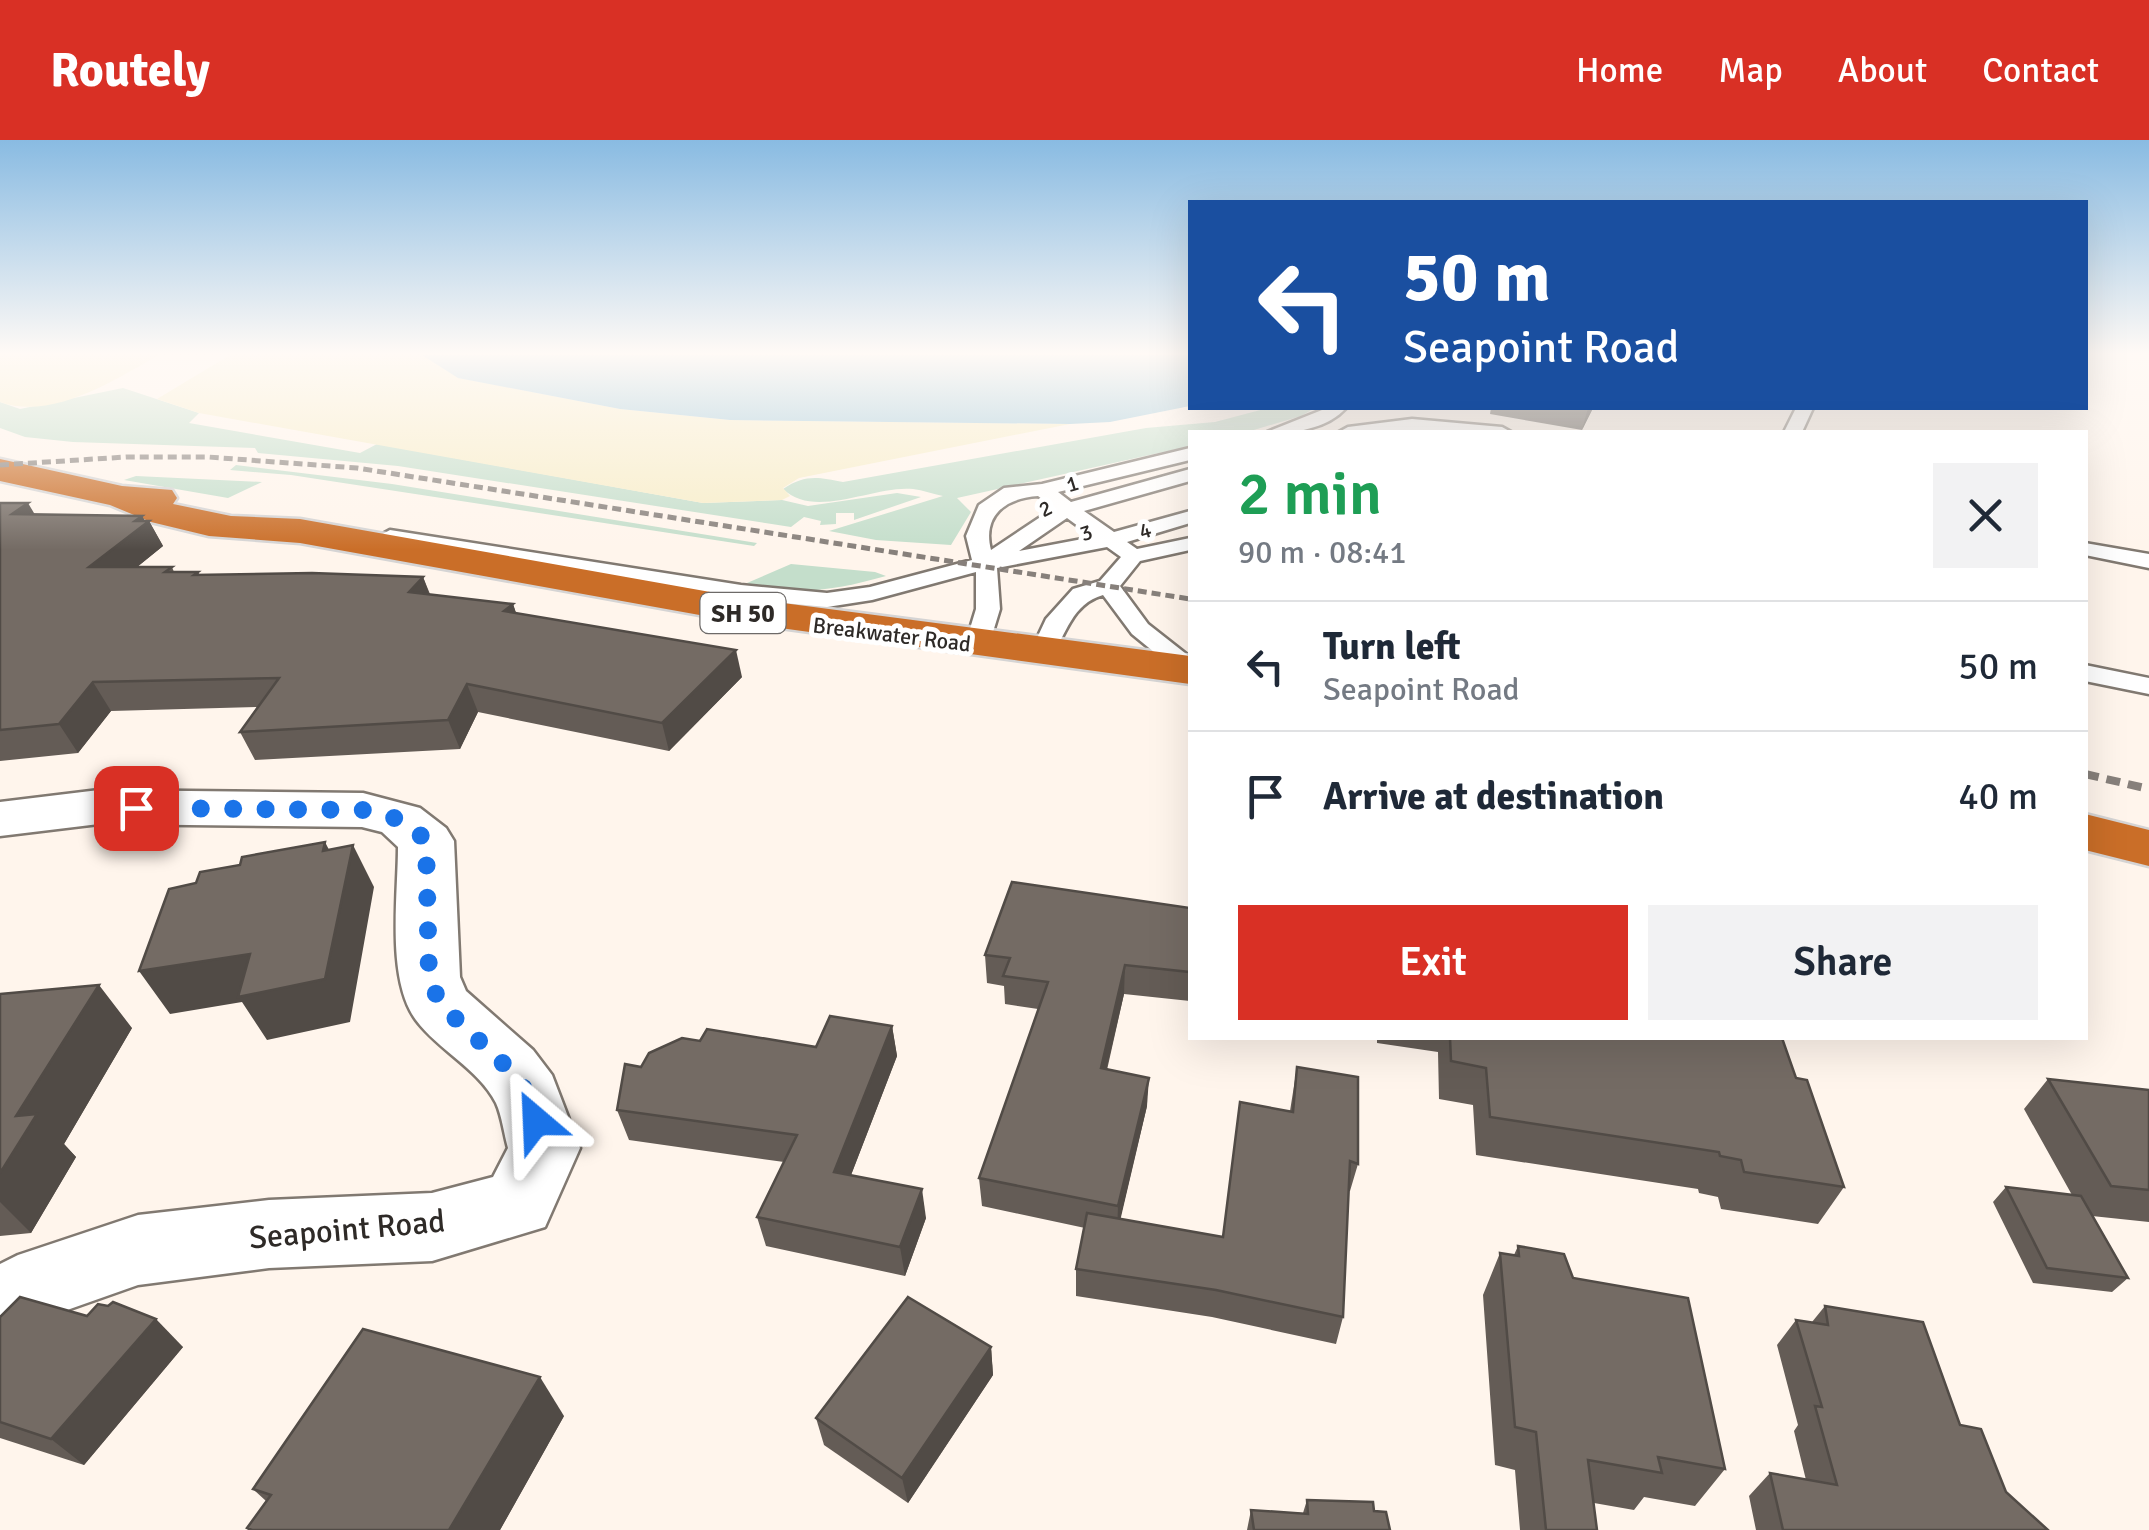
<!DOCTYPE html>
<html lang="en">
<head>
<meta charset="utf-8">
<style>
	:root { --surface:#fff; --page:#f2f2f3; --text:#1f2937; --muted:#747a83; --line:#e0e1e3; --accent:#d93025 }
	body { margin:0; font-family:Signika,sans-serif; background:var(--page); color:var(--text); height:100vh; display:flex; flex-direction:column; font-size:38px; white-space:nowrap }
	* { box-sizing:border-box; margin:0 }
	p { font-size:32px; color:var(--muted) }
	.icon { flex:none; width:55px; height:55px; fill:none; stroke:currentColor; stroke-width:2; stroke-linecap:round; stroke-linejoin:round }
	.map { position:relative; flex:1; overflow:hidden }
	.sheet { position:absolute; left:1188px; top:290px; width:900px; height:610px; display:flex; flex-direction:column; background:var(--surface); border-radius:0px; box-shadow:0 10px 40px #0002 }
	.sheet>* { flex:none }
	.hud { position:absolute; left:1188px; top:60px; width:900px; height:210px; border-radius:0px; box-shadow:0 10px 40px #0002; background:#1a4fa0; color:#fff; overflow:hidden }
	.pin { position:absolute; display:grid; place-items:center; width:85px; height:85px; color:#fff; margin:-42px; border-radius:20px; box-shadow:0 5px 15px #0006 }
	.me { position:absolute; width:110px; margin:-55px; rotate:334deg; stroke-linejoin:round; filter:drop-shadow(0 0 8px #0008) }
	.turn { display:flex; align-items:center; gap:35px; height:210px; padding:0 50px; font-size:45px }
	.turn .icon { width:130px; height:130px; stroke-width:2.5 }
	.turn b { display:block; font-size:70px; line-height:85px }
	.round { display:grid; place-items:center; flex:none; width:105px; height:105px; border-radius:0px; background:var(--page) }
	.overview { display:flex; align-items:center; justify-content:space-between; height:170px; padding:0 50px }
	h1 { font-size:60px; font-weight:600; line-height:75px; color:#1e9e55 }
	.button { display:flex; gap:20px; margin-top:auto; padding:20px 50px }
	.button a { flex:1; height:115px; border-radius:0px; background:var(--accent); color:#fff; font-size:40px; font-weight:600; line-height:115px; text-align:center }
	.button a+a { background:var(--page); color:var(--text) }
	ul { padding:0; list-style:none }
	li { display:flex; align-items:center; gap:30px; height:130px; padding:0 50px; border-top:2px solid var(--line) }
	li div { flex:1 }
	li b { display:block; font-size:38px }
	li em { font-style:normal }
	header { display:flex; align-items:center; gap:60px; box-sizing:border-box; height:140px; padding:0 50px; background:var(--accent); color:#fff }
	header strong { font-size:48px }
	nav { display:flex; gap:55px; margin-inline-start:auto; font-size:35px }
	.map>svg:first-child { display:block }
	.green { fill:#c4decb }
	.sand { fill:#f7edc8 }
	.water { fill:#9ac6d9 }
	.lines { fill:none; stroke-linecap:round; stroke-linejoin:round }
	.lane-casing { stroke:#817971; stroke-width:5 }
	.street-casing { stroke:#817971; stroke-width:5 }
	.highway-casing { stroke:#d5d4d4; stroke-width:5 }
	.lane { fill:#fff; fill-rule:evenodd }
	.street { fill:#fff; fill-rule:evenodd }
	.highway { fill:#ca6e28; fill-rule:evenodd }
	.rail-far1 { stroke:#87807b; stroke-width:5; stroke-dasharray:9 5; stroke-linecap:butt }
	.rail { stroke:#87807b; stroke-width:8; stroke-dasharray:14 8; stroke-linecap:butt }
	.wall { fill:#645c56 }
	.shaded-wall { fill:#514b46 }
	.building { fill:#746b64; stroke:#514b46; stroke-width:2.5 }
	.route { stroke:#1a73e8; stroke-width:18; stroke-dasharray:0 32.4 }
	.labels { text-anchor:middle; stroke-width:10; stroke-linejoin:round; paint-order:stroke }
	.far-street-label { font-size:22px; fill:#2e2a27; stroke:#fff }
	.shield { fill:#fff; stroke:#6d6a68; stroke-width:2.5 }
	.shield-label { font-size:25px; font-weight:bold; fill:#2e2a27 }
	.near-street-label { font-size:32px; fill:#2e2a27; stroke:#fff }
</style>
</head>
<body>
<header>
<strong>Routely</strong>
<nav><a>Home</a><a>Map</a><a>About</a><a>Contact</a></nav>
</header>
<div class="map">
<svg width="2149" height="1390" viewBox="0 0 2149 1390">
	<rect width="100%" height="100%" fill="#fff5ec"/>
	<g class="green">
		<path d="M123,248L199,273L189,283L360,313L377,304L703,363L782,360L808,366L897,353L921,357L854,380V373H836V384L820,385L821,381L804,377L791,387L398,326L258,313L255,308L73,302L25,297L0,288V262L20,269Z"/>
		<path d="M1268,268H1315L1301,276L1247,292H1190V306L957,358L971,372L951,405L876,400L829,391L943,356C933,354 923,350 913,349C874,345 815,380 783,349C805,334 818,337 843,342L1146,288L1215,282Z"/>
		<path d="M236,325L392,344L757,403L754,406L291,335L230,330Z"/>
		<path d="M136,336L262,342L228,358L124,340Z"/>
		<path d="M791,424L875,432L886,436C844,448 789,459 747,443Z"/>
	</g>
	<g class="sand">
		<path d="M0,215H159C114,240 52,281 0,262Z"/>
		<path d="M230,215H422L459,238L620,269L730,280L1070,284L799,338L783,348L790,356L782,360L703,363L199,273L157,259Z"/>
	</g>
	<path class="water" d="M422,215H1190V266L1110,282L1070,284L730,280L620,269L458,238Z"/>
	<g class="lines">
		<g class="lane-casing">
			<g id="lane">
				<path d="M1327,268H1346C1327,289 1293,294 1267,292Z"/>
				<path d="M1796,268H1813L1802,292H1784Z"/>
				<path d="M1412,279L1502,287L1511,292H1339L1348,287Z"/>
				<path d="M1190,308V320L1058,352L1071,362L1190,329V341L1084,371L1114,392L1190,371V383L1127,402L1137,409L1190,398V410L1140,421L1120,446L1148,484L1190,517V537L1181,534L1132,494L1103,455C1072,464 1066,494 1051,518H1033L1030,513L1046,479L1073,449L1100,441L1121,417L1107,407L997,428L1000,469L989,505L977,512L965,505L976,469V432L872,460L827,467L741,459L390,402L379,396L390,390L741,445L827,453L870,447L972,420L966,396L979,365L1004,348L1042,344ZM1038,356L1054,368L991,410C982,375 1006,358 1038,356ZM1067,378L1093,397L1019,411Z"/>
				<path d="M2085,403L2149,414V428L2085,415Z"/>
				<path d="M2085,525L2149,538V554L2085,541Z"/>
			</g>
		</g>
		<g class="street-casing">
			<path id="street" d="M99,650L363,653L420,668L446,688L454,701L460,837L466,851L533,910L552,935L580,1008L545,1087L432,1121L269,1128L138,1145L70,1169L0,1204V1124L18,1115L138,1075L269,1060L432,1053L493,1037L508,1008C504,994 502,976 496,963C479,929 438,910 416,880C386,839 398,756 398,707L382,692L362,687L99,684L0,696V662Z"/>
		</g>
		<g class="highway-casing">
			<g id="highway">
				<path d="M0,319L122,346L172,350L177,358L173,364L231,376L300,379L744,458L1190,516V544L744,483L300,403L209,396L151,382L110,365L0,341Z"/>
				<path d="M2085,674L2149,690V726L2085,710Z"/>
			</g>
		</g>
		<use href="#lane" class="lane"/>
		<use href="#street" class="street"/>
		<use href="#highway" class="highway"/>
		<path class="rail-far1" d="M0,325L126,317H208L357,328L1190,459"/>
		<path class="rail" d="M2085,634L2149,649"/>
	</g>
	<g class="wall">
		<path d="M1491,268H1593L1582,290L1490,274Z"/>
		<path d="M0,363L35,374L142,376L145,381H149L163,406L137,427H172L174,432H198L200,435L423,437L430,454L513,464L516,473L742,537L669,611L478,572L460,609L255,620L240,592L257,567L111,571L78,613L0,621Z"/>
		<path d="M1190,768V861L1124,854L1107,930L1147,966L1120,1079L1222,1097L1290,971L1297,927L1358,1024L1350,1051H1348L1343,1177L1336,1204L1212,1177L1076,1156V1129L1085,1088L982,1066L979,1038L1038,869L1005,864L1004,846L987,843L985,815Z"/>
		<path d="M0,854L132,888L64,1004L76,1017L31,1093L0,1096Z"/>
		<path d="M892,886L897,916L851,1035L926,1078L905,1136L766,1106L757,1077L784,1022L629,1000L617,970L700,901L816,907Z"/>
		<path d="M1377,898H1782L1796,938L1844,1047L1818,1084L1721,1069L1718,1057L1699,1053L1698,1049L1476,1015L1473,965L1439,959L1438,912L1377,903Z"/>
		<path d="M2048,939L2149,950V1082L2092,1076L2128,1138L2112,1152L2033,1143L1993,1062L2006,1047L2072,1055L2024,969Z"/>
		<path d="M1518,1106L1573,1138L1725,1329L1695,1366L1644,1357L1634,1370L1594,1363L1597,1390H1520L1515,1330L1495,1325L1483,1155L1500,1113L1514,1115Z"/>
		<path d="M1825,1166L1960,1285L2006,1352L2048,1390H1756L1749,1356L1770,1333L1806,1340L1794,1291L1798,1285L1777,1205L1796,1180L1812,1182Z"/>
		<path d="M0,1177L183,1207L84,1325L0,1298Z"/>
		<path d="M991,1207L993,1235L908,1363L824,1305L816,1278Z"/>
		<path d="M564,1276L500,1390H248L247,1388L266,1361L253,1349Z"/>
		<path d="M1307,1360L1374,1371L1390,1390H1247L1251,1370L1303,1373Z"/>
	</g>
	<g class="shaded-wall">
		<path d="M1588,268H1593L1582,290Z"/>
		<path d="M28,363L43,388L12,374Z"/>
		<path d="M142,376L146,383L149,381L163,406L105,453L89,427Z"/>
		<path d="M423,437L433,464L409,452Z"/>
		<path d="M513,464L522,491L504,471Z"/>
		<path d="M736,510L742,537L669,611L662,583Z"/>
		<path d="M93,542L111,571L78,613L59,584Z"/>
		<path d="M467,544L478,572L460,609L448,580Z"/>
		<path d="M325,702L345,741L353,705L374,747L350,882L267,900L242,862L170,874L139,831Z"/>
		<path d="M1125,825L1124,854L1100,957L1101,928Z"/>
		<path d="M99,845L132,888L64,1004L76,1017L31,1093L0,1062V1033L16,976Z"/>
		<path d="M892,886L897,916L841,1061L834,1032Z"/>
		<path d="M1149,938L1147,966L1117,1094L1118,1066Z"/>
		<path d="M922,1049L926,1078L905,1136L900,1107Z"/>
		<path d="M156,1179L183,1207L84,1325L51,1299Z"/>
		<path d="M991,1207L993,1235L908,1363L902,1338Z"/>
		<path d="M540,1237L564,1276L500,1390H449Z"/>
	</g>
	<g class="building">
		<path d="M0,363H28L12,374L142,376L135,381H149L89,427H172L165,432H198L194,435L312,433L423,437L409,452L513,464L504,471L736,510L662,583L467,544L448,580L240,592L279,538L93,542L59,584L0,590Z"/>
		<path d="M325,702L323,711L353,705L325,839L238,857L250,814L139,831L169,749L196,743L200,732L240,725L242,717Z"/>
		<path d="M1012,742L1190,768V832L1125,825L1101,928L1149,938L1118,1066L979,1038L1048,842L1003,836L1010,818L985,815Z"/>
		<path d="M99,845L16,976L37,974L0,1033V854Z"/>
		<path d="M830,876L892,886L834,1032L922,1049L900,1107L757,1077L797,995L617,970L625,924L641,927L649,913L682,898L700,901L707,889L816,907Z"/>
		<path d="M1450,898H1782L1796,938L1807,940L1844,1047L1744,1032L1741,1020L1720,1016L1719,1012L1490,977L1486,928L1451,921Z"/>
		<path d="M1297,927L1358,937V1024L1350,1021L1343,1177L1216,1150L1076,1129L1087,1073L1223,1097L1240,962L1293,972Z"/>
		<path d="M2048,939L2149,950V1050L2111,1046Z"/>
		<path d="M2006,1047L2081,1056L2128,1138L2047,1128Z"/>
		<path d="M1518,1106L1564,1114L1573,1138L1688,1158L1725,1329L1658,1317L1662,1333L1588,1320L1597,1390H1546L1536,1292L1515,1287L1500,1113L1519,1116Z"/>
		<path d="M20,1157L87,1176L98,1164L108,1166L113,1162L156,1179L51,1299L0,1282V1177Z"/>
		<path d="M908,1157L991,1207L902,1338L816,1278Z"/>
		<path d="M1825,1166L1923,1182L1960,1285L1981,1289L2006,1352L2048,1390H1783L1770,1333L1837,1345L1815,1266L1822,1267L1796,1180L1828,1185Z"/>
		<path d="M363,1189L540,1237L449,1390H252L247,1388L271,1355L253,1349Z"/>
		<path d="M1307,1360L1373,1362L1374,1371L1386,1372L1390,1390H1254L1251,1370L1308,1374Z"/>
	</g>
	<linearGradient id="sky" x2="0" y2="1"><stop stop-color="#89bbe2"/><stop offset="0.52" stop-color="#fffaf6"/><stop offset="1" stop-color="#fffaf6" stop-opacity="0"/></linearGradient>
	<rect width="2149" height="410" fill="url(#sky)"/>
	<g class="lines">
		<path class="route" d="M136,668L363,670L402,680L426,700L429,837L440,864L509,929L528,954L536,981"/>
	</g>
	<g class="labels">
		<g class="far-street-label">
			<text transform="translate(1072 343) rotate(-17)" y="8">1</text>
			<text transform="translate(1045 368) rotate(-26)" y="8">2</text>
			<text transform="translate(1145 390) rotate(-16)" y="8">4</text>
			<text transform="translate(1086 392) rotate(-18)" y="8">3</text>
			<text transform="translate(892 494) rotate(7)" y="8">Breakwater Road</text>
		</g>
		<rect class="shield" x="700.5" y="453" width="85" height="40" rx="8"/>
		<g class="shield-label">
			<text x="743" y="482">SH 50</text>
		</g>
		<g class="near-street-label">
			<text transform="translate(347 1089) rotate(-5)" y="11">Seapoint Road</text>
		</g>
	</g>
</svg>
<div class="pin" style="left:136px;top:668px;background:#d93025"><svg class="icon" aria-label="arrive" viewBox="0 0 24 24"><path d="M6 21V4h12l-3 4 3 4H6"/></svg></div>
<svg class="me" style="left:536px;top:981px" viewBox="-20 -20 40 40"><path d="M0-17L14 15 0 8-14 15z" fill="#1a73e8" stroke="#fff" stroke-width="4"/></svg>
<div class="hud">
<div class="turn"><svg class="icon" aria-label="left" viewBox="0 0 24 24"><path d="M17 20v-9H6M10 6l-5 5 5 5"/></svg><div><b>50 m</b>Seapoint Road</div></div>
</div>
<section class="sheet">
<div class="overview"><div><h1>2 min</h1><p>90 m · 08:41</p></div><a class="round"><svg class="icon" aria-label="close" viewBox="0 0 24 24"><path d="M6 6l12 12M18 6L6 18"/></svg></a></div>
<ul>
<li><svg class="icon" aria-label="left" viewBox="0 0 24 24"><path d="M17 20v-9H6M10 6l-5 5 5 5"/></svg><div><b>Turn left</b><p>Seapoint Road</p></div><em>50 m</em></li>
<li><svg class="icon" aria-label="arrive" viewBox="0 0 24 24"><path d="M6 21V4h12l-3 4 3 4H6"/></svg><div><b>Arrive at destination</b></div><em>40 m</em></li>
</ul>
<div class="button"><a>Exit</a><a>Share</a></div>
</section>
</div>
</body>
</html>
